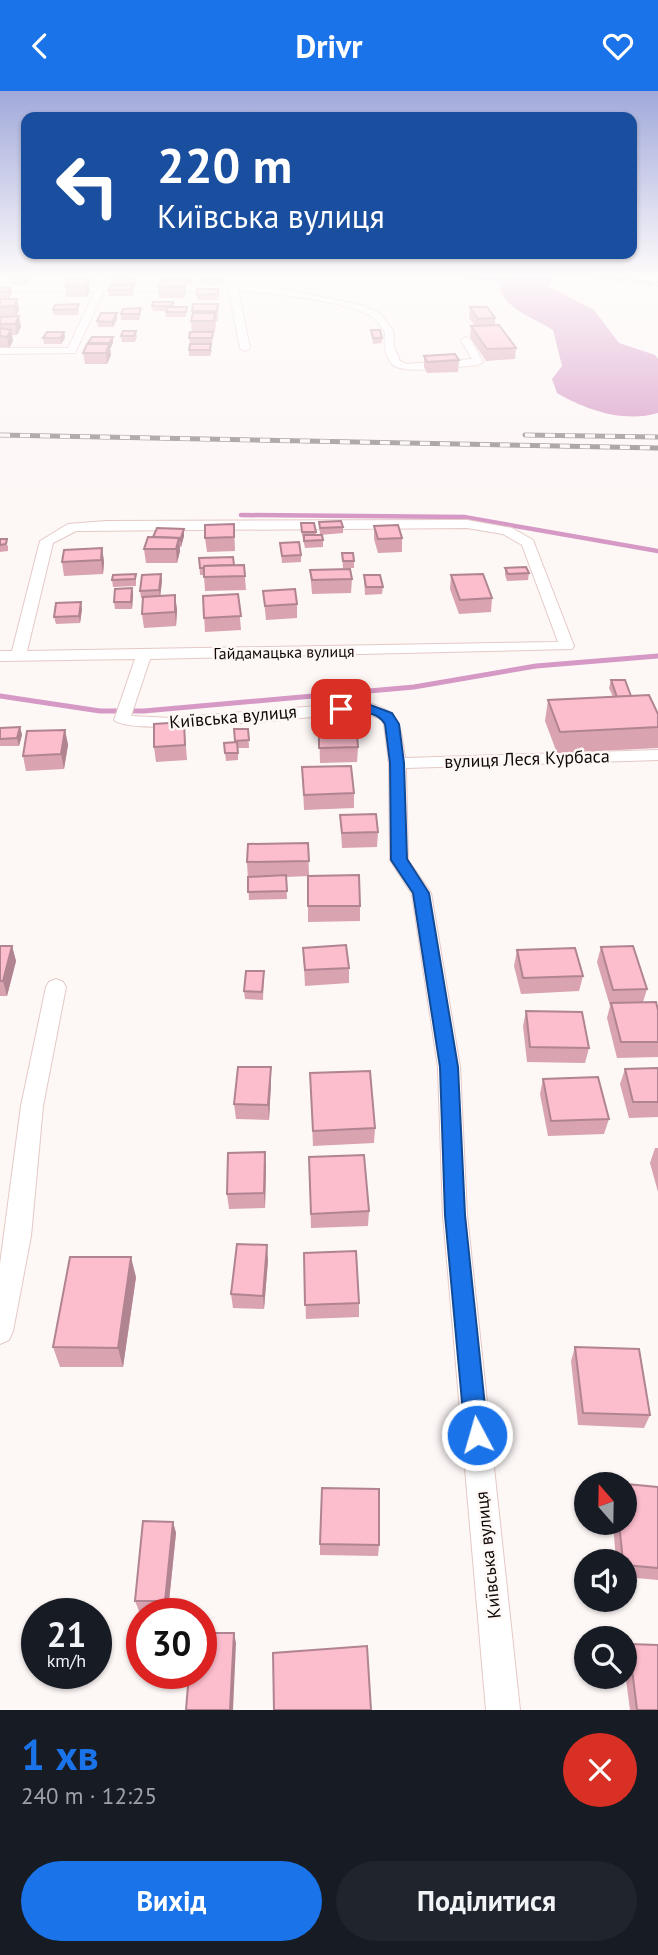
<!DOCTYPE html>
<html lang="uk">
<head>
<meta charset="utf-8">
<style>
	:root { --surface:#171b24; --page:#20242c; --text:#f1f3f6; --muted:#9ea1a6; --accent:#1a73e8 }
	body { margin:0; font-family:"PT Sans",sans-serif; background:var(--page); color:var(--text); height:100vh; display:flex; flex-direction:column; font-size:26px; white-space:nowrap }
	* { box-sizing:border-box; margin:0 }
	p { font-size:23px; color:var(--muted) }
	.icon { flex:none; width:38px; height:38px; fill:none; stroke:currentColor; stroke-width:2; stroke-linecap:round; stroke-linejoin:round }
	.map { position:relative; height:1619px; overflow:hidden }
	.sheet { display:flex; flex-direction:column; background:var(--surface); flex:1 }
	.sheet>* { flex:none }
	.top-card { position:absolute; left:21px; top:21px; width:616px; height:147px; border-radius:14px; box-shadow:0 2px 5px #0004; background:#1a4fa0; color:#fff; overflow:hidden }
	.needle { width:46px; rotate:340deg }
	.buttons { position:absolute; left:574px; top:1381px; display:grid; gap:14px }
	.buttons a { display:grid; place-items:center; width:63px; height:63px; border-radius:50%; background:var(--surface); box-shadow:0 2px 5px #0004; font-size:35px }
	.speed { position:absolute; left:21px; top:1507px; display:flex; gap:14px; font-size:35px; font-weight:700; text-align:center }
	.speed>* { display:grid; place-content:center; width:91px; height:91px; border-radius:50%; background:var(--surface); box-shadow:0 2px 5px #0004; line-height:1 }
	.speed small { font-size:18px; font-weight:400 }
	.speed .limit { border:10px solid #d22; background:#fff; color:#111 }
	.pin { position:absolute; display:grid; place-items:center; width:60px; height:60px; color:#fff; margin:-30px; border-radius:14px; box-shadow:0 4px 10px #0006 }
	.me { position:absolute; width:77px; margin:-38px; rotate:354deg; stroke-linejoin:round; filter:drop-shadow(0 0 5px #0008) }
	.turn { display:flex; align-items:center; gap:24px; height:147px; padding:0 21px; font-size:32px }
	.turn .icon { width:91px; height:91px; stroke-width:2.5 }
	.turn b { display:block; font-size:49px; line-height:60px }
	.round { display:grid; place-items:center; flex:none; width:74px; height:74px; border-radius:37px; background:var(--page) }
	.head { display:flex; align-items:center; justify-content:space-between; height:119px; padding:0 21px }
	h1 { font-size:42px; font-weight:800; line-height:52px; color:var(--accent) }
	.primary-button { display:flex; gap:14px; margin-top:auto; padding:14px 21px }
	.primary-button a { flex:1; height:80px; border-radius:42px; background:var(--accent); color:#fff; font-size:28px; font-weight:800; line-height:80px; text-align:center }
	.primary-button a+a { background:var(--page); color:var(--text) }
	header { display:flex; justify-content:space-between; align-items:center; height:91px; padding:0 21px; background:var(--accent); color:#fff; font-size:32px; font-weight:800 }
	.map>svg:first-child { display:block }
	.water { fill:#d698c5 }
	.lines { fill:none; stroke-linecap:round; stroke-linejoin:round }
	.stream-far2 { stroke:#d698c5; stroke-width:3.5 }
	.stream-far1 { stroke:#d698c5; stroke-width:4.5 }
	.stream { stroke:#d698c5; stroke-width:5 }
	.minor-casing { stroke:#e5c9c6; stroke-width:2 }
	.minor { fill:#fff; fill-rule:evenodd }
	.rail-far1-casing { stroke:#938c8b; stroke-width:3.5 }
	.rail-casing { stroke:#938c8b; stroke-width:5 }
	.rail-far1 { stroke:#fdf7f6; stroke-width:2.5; stroke-dasharray:8; stroke-linecap:butt }
	.rail { stroke:#fdf7f6; stroke-width:3.5; stroke-dasharray:10; stroke-linecap:butt }
	.wall { fill:#d9a3b0 }
	.shaded-wall { fill:#b08490 }
	.building { fill:#fcbdcd; stroke:#b08490; stroke-width:2 }
	.route { fill:#1a73e8; stroke:#114b97; stroke-width:2 }
	.labels { text-anchor:middle; stroke-width:5; stroke-linejoin:round; paint-order:stroke }
	.far-street-label { font-size:16px; fill:#120908; stroke:#fdf7f6 }
	.street-label { font-size:18px; fill:#120908; stroke:#fdf7f6 }
</style>
</head>
<body>
<header><svg class="icon" aria-label="back" viewBox="0 0 24 24"><path d="M15 5l-7 7 7 7"/></svg>Drivr<svg class="icon" aria-label="heart" viewBox="0 0 24 24"><path d="M12 20l-8-8c-3-5 5-10 8-4 3-6 11-1 8 4z"/></svg></header>
<div class="map">
<svg width="658" height="1619" viewBox="0 0 658 1619">
	<rect width="100%" height="100%" fill="#fdf7f6"/>
	<path class="water" d="M509,185H554L549,196L594,219L619,252L655,264L658,268V322C624,332 586,319 557,302L552,288L562,275L553,239C536,228 501,217 500,194Z"/>
	<g class="lines">
		<path class="stream-far2" d="M463,185L514,190"/>
		<path class="stream-far1" d="M241,424L464,426L658,460"/>
		<path class="stream" d="M0,605L100,620H144L414,596L536,575L658,565"/>
		<g class="minor-casing">
			<g id="minor">
				<path d="M101,193L268,195L361,214L379,222L393,239L394,256L400,270L407,273L472,268L461,249L466,246L471,249L483,271L478,274C461,275 402,285 392,273C384,264 384,252 385,241C381,236 377,229 371,225C347,210 267,201 238,200L250,257L245,260L240,257L229,200H104L75,262L0,263V257H68L95,200H0V194Z"/>
				<path d="M467,429L512,437L533,449L574,555L572,558L150,568L131,625L172,627L365,611C401,620 400,633 405,667L658,659V669L406,677L408,769L431,802L460,976L467,1124L520,1619H486L443,1124L438,976L412,803L390,769L389,672L384,633L381,628L363,621C327,624 132,647 114,629L135,568L0,570V560H12L40,450L68,433L106,430ZM467,437L503,443L522,454L558,551L27,560L53,452L76,440Z"/>
				<path d="M56,888L63,891L66,896L43,1015L31,1145L13,1240L9,1249L0,1253V1173L21,1015L46,896L49,891Z"/>
			</g>
		</g>
		<use href="#minor" class="minor"/>
		<g class="rail-far1-casing">
			<path id="rail-far1" d="M590,185L658,193"/>
		</g>
		<g class="rail-casing">
			<g id="rail">
				<path d="M0,344L658,357"/>
				<path d="M525,344L658,346"/>
			</g>
		</g>
		<use href="#rail-far1" class="rail-far1"/>
		<use href="#rail" class="rail"/>
	</g>
	<g class="wall">
		<path d="M8,185H31L27,193H9Z"/>
		<path d="M110,185H137V187L135,193H111Z"/>
		<path d="M161,185H193V189L191,194H186V199L184,207H159L158,196L161,189Z"/>
		<path d="M223,185L224,190L222,194H203L202,189Z"/>
		<path d="M89,187L90,198L87,206H66L65,195Z"/>
		<path d="M134,194V200L132,205H109L108,199Z"/>
		<path d="M0,196L11,197L12,202L9,207H0Z"/>
		<path d="M219,203L218,209H197V204Z"/>
		<path d="M0,208L19,218L16,225L21,236L17,244H12L13,250L9,257L0,256Z"/>
		<path d="M173,211L174,216H187L186,226H166V220H153L152,215Z"/>
		<path d="M218,213V230L216,231L215,241H213L212,253H190L189,247L192,241L191,230L192,220Z"/>
		<path d="M55,214L79,219L78,224H54L53,219Z"/>
		<path d="M470,216L495,227V234L516,257L515,268L486,270L470,246L471,235H475L469,227Z"/>
		<path d="M117,222V228L113,236H98L97,230Z"/>
		<path d="M121,223H141L139,229H121Z"/>
		<path d="M371,239L382,247V252L373,253Z"/>
		<path d="M136,240L137,246L135,251H122L121,245Z"/>
		<path d="M64,241L65,247L61,253H44L43,247Z"/>
		<path d="M88,252H113L110,258L111,264L107,273H85L83,262Z"/>
		<path d="M189,259H212L210,265H189Z"/>
		<path d="M424,265L459,269L458,281L427,282L424,276Z"/>
		<path d="M319,431L343,436V442L320,444Z"/>
		<path d="M301,432L316,441V444L323,449V456L305,457L301,439Z"/>
		<path d="M234,433L235,460L207,461L205,447Z"/>
		<path d="M374,435L402,447V461L378,462L374,448Z"/>
		<path d="M184,438V445L181,456H180V460L177,472H146L144,458L153,446Z"/>
		<path d="M0,448L8,455V460L0,461Z"/>
		<path d="M280,452L301,464V471L282,472Z"/>
		<path d="M102,457L104,471L103,483L64,485L62,471Z"/>
		<path d="M342,462L354,470V477H343Z"/>
		<path d="M199,467L234,474H244L246,499L205,500L204,484H200Z"/>
		<path d="M505,477L529,482L528,489L507,490L505,484Z"/>
		<path d="M310,479L352,488L351,502L312,503Z"/>
		<path d="M136,483V495L113,496L112,489Z"/>
		<path d="M161,483L162,490L160,505L175,504L177,519L176,535L144,537L142,523L143,507H141L140,500Z"/>
		<path d="M364,484L383,496L382,503L365,504Z"/>
		<path d="M451,484L492,507L491,521L459,523L450,498Z"/>
		<path d="M132,497L133,504L132,518H115L114,511Z"/>
		<path d="M263,500L297,513V527L266,529Z"/>
		<path d="M238,503L241,539L205,541L203,505Z"/>
		<path d="M82,518L80,532L56,533L54,526Z"/>
		<path d="M611,589L631,605L658,623V657L557,662L545,630L548,609L613,606L609,597Z"/>
		<path d="M184,631L187,669L156,671L154,656Z"/>
		<path d="M319,634L358,656L357,671L320,672Z"/>
		<path d="M20,636L22,644L19,655H0V637Z"/>
		<path d="M234,638H248L249,657H238V669L226,670L224,652L235,651Z"/>
		<path d="M65,639L68,654L64,678L26,680L23,665Z"/>
		<path d="M302,676L354,702V717L304,719Z"/>
		<path d="M340,724L378,741L377,756L342,757Z"/>
		<path d="M308,752L309,785L360,815V830L308,831V785L286,786L287,808L249,809L247,771Z"/>
		<path d="M0,855H12L16,870L7,905H0Z"/>
		<path d="M601,856L647,898L643,911L658,919V966L617,967L607,927L610,915L597,871Z"/>
		<path d="M303,857L349,877V892L305,895Z"/>
		<path d="M517,859L583,885L579,900L521,903L514,875Z"/>
		<path d="M264,880L263,909L245,908L244,900Z"/>
		<path d="M526,920L589,957L585,972L527,971L523,935Z"/>
		<path d="M271,976V992L269,1029L236,1028L234,1013Z"/>
		<path d="M658,977V1026L629,1027L620,993L625,978Z"/>
		<path d="M310,982L375,1037L374,1052L313,1055Z"/>
		<path d="M543,988L609,1028L604,1043L548,1045L540,1003Z"/>
		<path d="M655,1057H658V1101L650,1072Z"/>
		<path d="M309,1066L369,1120L368,1135L311,1137Z"/>
		<path d="M266,1076L265,1117L229,1118L227,1103Z"/>
		<path d="M304,1162L359,1212V1226L306,1228Z"/>
		<path d="M268,1169L264,1218L233,1217L231,1203Z"/>
		<path d="M136,1186L123,1276H60L53,1256Z"/>
		<path d="M575,1256L650,1324L644,1337L578,1334L571,1270Z"/>
		<path d="M658,1396V1489L625,1486V1470H616L613,1432H625Z"/>
		<path d="M173,1431L176,1442L168,1520H139L135,1510Z"/>
		<path d="M320,1453L379,1454L378,1465L320,1464Z"/>
		<path d="M629,1553L658,1619H630L625,1581V1559Z"/>
	</g>
	<g class="shaded-wall">
		<path d="M26,185H31L27,193Z"/>
		<path d="M134,185H137V187L135,193Z"/>
		<path d="M89,187L90,198L87,206L86,195Z"/>
		<path d="M186,189V199L184,207L183,196Z"/>
		<path d="M11,197L12,202L9,207L8,201Z"/>
		<path d="M17,208L19,218L16,226L14,215Z"/>
		<path d="M117,222V228L113,236L112,231Z"/>
		<path d="M19,225L21,236L17,244L15,233Z"/>
		<path d="M11,239L13,250L9,257L7,246Z"/>
		<path d="M64,241L65,247L61,253L60,247Z"/>
		<path d="M113,246V252L110,258L111,264L107,273L106,262L109,252Z"/>
		<path d="M184,438V445L181,456L180,449Z"/>
		<path d="M179,447L180,460L177,472L176,458Z"/>
		<path d="M102,457L104,471L103,483L101,469Z"/>
		<path d="M161,483L162,490L160,507L159,499Z"/>
		<path d="M132,497L133,504L132,518L131,511Z"/>
		<path d="M175,504L177,519L176,535L175,521Z"/>
		<path d="M81,511L82,518L80,532L79,525Z"/>
		<path d="M20,636L22,644L19,655L17,647Z"/>
		<path d="M65,639L68,654L64,678L61,663Z"/>
		<path d="M12,855L16,870L7,905L3,890Z"/>
		<path d="M271,976V992L269,1029L268,1014Z"/>
		<path d="M265,1061L266,1076L265,1117L264,1102Z"/>
		<path d="M267,1154L268,1169L264,1218L263,1205Z"/>
		<path d="M131,1166L136,1186L123,1276L118,1257Z"/>
		<path d="M173,1431L176,1442L168,1520L165,1510Z"/>
		<path d="M234,1542L236,1552L233,1619H230Z"/>
	</g>
	<g class="building">
		<path d="M204,185H223L222,189H202Z"/>
		<path d="M69,187H89L86,195H65Z"/>
		<path d="M161,189H186L183,196H158Z"/>
		<path d="M111,194H134L131,199H108Z"/>
		<path d="M0,196L11,197L8,201H0Z"/>
		<path d="M197,198H218V203L197,204Z"/>
		<path d="M0,208H17L14,215L0,216Z"/>
		<path d="M153,211H173L172,215H152Z"/>
		<path d="M79,213L77,218L53,219L55,214Z"/>
		<path d="M193,213H218L217,220H192Z"/>
		<path d="M167,216H187L186,221H166Z"/>
		<path d="M470,216H487L495,227L478,228Z"/>
		<path d="M141,217L139,223H121L123,218Z"/>
		<path d="M101,222H117L112,231L97,230Z"/>
		<path d="M193,222H215L214,230H191Z"/>
		<path d="M19,225L15,233H1L0,234V226Z"/>
		<path d="M499,234L516,257L487,258L471,235Z"/>
		<path d="M0,237L11,239L7,246L0,245Z"/>
		<path d="M371,239H380L382,247H373Z"/>
		<path d="M123,240H136L134,245H121Z"/>
		<path d="M47,241H64L60,247H43Z"/>
		<path d="M190,241H213L212,247H189Z"/>
		<path d="M92,246H113L109,252H88Z"/>
		<path d="M87,253H109L106,262H83Z"/>
		<path d="M190,253H211L210,259H189Z"/>
		<path d="M455,263L459,269L427,271L424,265Z"/>
		<path d="M341,430L343,436L320,437L319,431Z"/>
		<path d="M301,432H314L316,441H302Z"/>
		<path d="M234,433V446L205,447V434Z"/>
		<path d="M398,434L402,447L378,448L374,435Z"/>
		<path d="M157,437L184,438L180,449H178L179,447L153,446Z"/>
		<path d="M304,444H322L323,449L304,450Z"/>
		<path d="M148,446L179,447L176,458H144Z"/>
		<path d="M0,448H7L6,453L0,454Z"/>
		<path d="M299,451L301,464L282,465L280,452Z"/>
		<path d="M102,457L101,469L62,471L64,459Z"/>
		<path d="M342,462H353L354,470H343Z"/>
		<path d="M233,466L234,474L204,475V477H200L199,467Z"/>
		<path d="M244,474L245,485L204,486V475Z"/>
		<path d="M526,476L529,482L508,483L505,477Z"/>
		<path d="M350,478L352,488L312,489L310,479Z"/>
		<path d="M136,483L135,488L112,489L113,484Z"/>
		<path d="M161,483L159,499L140,500L142,484Z"/>
		<path d="M483,483L492,507L460,509L451,484Z"/>
		<path d="M364,484H380L383,496H366Z"/>
		<path d="M132,497L131,511H114L115,498Z"/>
		<path d="M295,498L297,513L265,515L263,500Z"/>
		<path d="M238,503L241,525L204,527L203,505Z"/>
		<path d="M175,504V521L142,523L143,506Z"/>
		<path d="M81,511L79,525L54,526L56,512Z"/>
		<path d="M611,589H625L631,605L617,606Z"/>
		<path d="M649,604L658,623V636L560,641L548,609Z"/>
		<path d="M184,631L185,654L154,656V633Z"/>
		<path d="M356,633L358,656L319,657V634Z"/>
		<path d="M20,636L17,647L0,648V637Z"/>
		<path d="M234,638H248L249,649L235,650Z"/>
		<path d="M65,639L61,663L23,665L27,640Z"/>
		<path d="M237,651L238,662H225L224,652Z"/>
		<path d="M351,675L354,702L304,704L302,676Z"/>
		<path d="M376,723L378,741L342,742L340,724Z"/>
		<path d="M308,752L309,770L247,771L248,753Z"/>
		<path d="M286,784L287,800L248,801V786Z"/>
		<path d="M359,784L360,815H308V785Z"/>
		<path d="M346,854L349,877L305,879L303,857Z"/>
		<path d="M0,855H12L3,890H0Z"/>
		<path d="M633,855L647,898L613,899L601,856Z"/>
		<path d="M575,857L583,885L523,887L517,859Z"/>
		<path d="M246,880H264L262,901L244,900Z"/>
		<path d="M656,911L658,919V951H621L611,912Z"/>
		<path d="M526,920L582,921L589,957L530,956Z"/>
		<path d="M238,976H271L268,1014L234,1013Z"/>
		<path d="M658,977V1011H633L625,978Z"/>
		<path d="M370,980L375,1037L313,1040L310,982Z"/>
		<path d="M598,986L609,1028L551,1030L543,988Z"/>
		<path d="M265,1061L264,1102L227,1103L228,1062Z"/>
		<path d="M364,1064L369,1120L311,1123L309,1066Z"/>
		<path d="M237,1153L267,1154L263,1205L231,1203Z"/>
		<path d="M356,1160L359,1212L305,1214L304,1162Z"/>
		<path d="M70,1166H131L118,1257L53,1256Z"/>
		<path d="M575,1256L639,1258L650,1324L583,1322Z"/>
		<path d="M616,1392L658,1396V1477L625,1474V1470H623L619,1432H625V1393Z"/>
		<path d="M322,1397L379,1398V1454L320,1453Z"/>
		<path d="M143,1430L173,1431L165,1510H135Z"/>
		<path d="M201,1542H234L230,1619H186L189,1582H201Z"/>
		<path d="M629,1553L658,1554V1619H637Z"/>
		<path d="M367,1555L371,1619H274L273,1562Z"/>
	</g>
	<linearGradient id="sky" x2="0" y2="1"><stop stop-color="#a1a9da"/><stop offset="0.45" stop-color="#fefbfb"/><stop offset="1" stop-color="#fefbfb" stop-opacity="0"/></linearGradient>
	<rect width="658" height="411" fill="url(#sky)"/>
	<path class="route" d="M365,612L392,622L399,633L404,672L407,768L429,802L458,976L465,1124L488,1344L485,1353L477,1356L468,1353L465,1344L445,1124L440,976L413,802L391,769L390,672L385,633C373,613 349,628 334,618L341,614Z"/>
	<g class="labels">
		<g class="far-street-label">
			<text transform="translate(284 561) rotate(-1)" y="6">Гайдамацька вулиця</text>
		</g>
		<g class="street-label">
			<text transform="translate(233 626) rotate(-5)" y="6">Київська вулиця</text>
			<text transform="translate(527 668) rotate(-2)" y="6">вулиця Леся Курбаса</text>
			<text transform="translate(488 1464) rotate(-96)" y="6">Київська вулиця</text>
		</g>
	</g>
</svg>
<div class="buttons">
<a><svg class="needle" viewBox="-14 -14 28 28"><path d="M0-13l5 13h-10z" fill="#e53935"/><path d="M0 13l5-13h-10z" fill="#9ea1a6"/></svg></a>
<a><svg class="icon" aria-label="sound" viewBox="0 0 24 24"><path d="M4 9h4l5-4v14l-5-4H4zM17 9q2 3 0 6"/></svg></a>
<a><svg class="icon" aria-label="search" viewBox="0 0 24 24"><circle cx="10" cy="10" r="6"/><path d="M15 15l6 6"/></svg></a>
</div>
<div class="speed"><div>21<small>km/h</small></div><div class="limit">30</div></div>
<div class="pin" style="left:341px;top:618px;background:#d93025"><svg class="icon" aria-label="arrive" viewBox="0 0 24 24"><path d="M6 21V4h12l-3 4 3 4H6"/></svg></div>
<svg class="me" style="left:477px;top:1344px" viewBox="-20 -20 40 40"><circle r="17" fill="#1a73e8" stroke="#fff" stroke-width="3"/><path d="M0-11L8 9 0 5-8 9z" fill="#fff"/></svg>
<div class="top-card">
<div class="turn"><svg class="icon" aria-label="left" viewBox="0 0 24 24"><path d="M17 20v-9H6M10 6l-5 5 5 5"/></svg><div><b>220 m</b>Київська вулиця</div></div>
</div>
</div>
<section class="sheet">
<div class="head"><div><h1>1 хв</h1><p>240 m · 12:25</p></div><a class="round" style="background:#d93025;color:#fff"><svg class="icon" aria-label="close" viewBox="0 0 24 24"><path d="M6 6l12 12M18 6L6 18"/></svg></a></div>
<div class="primary-button"><a>Вихід</a><a>Поділитися</a></div>
</section>
</body>
</html>
